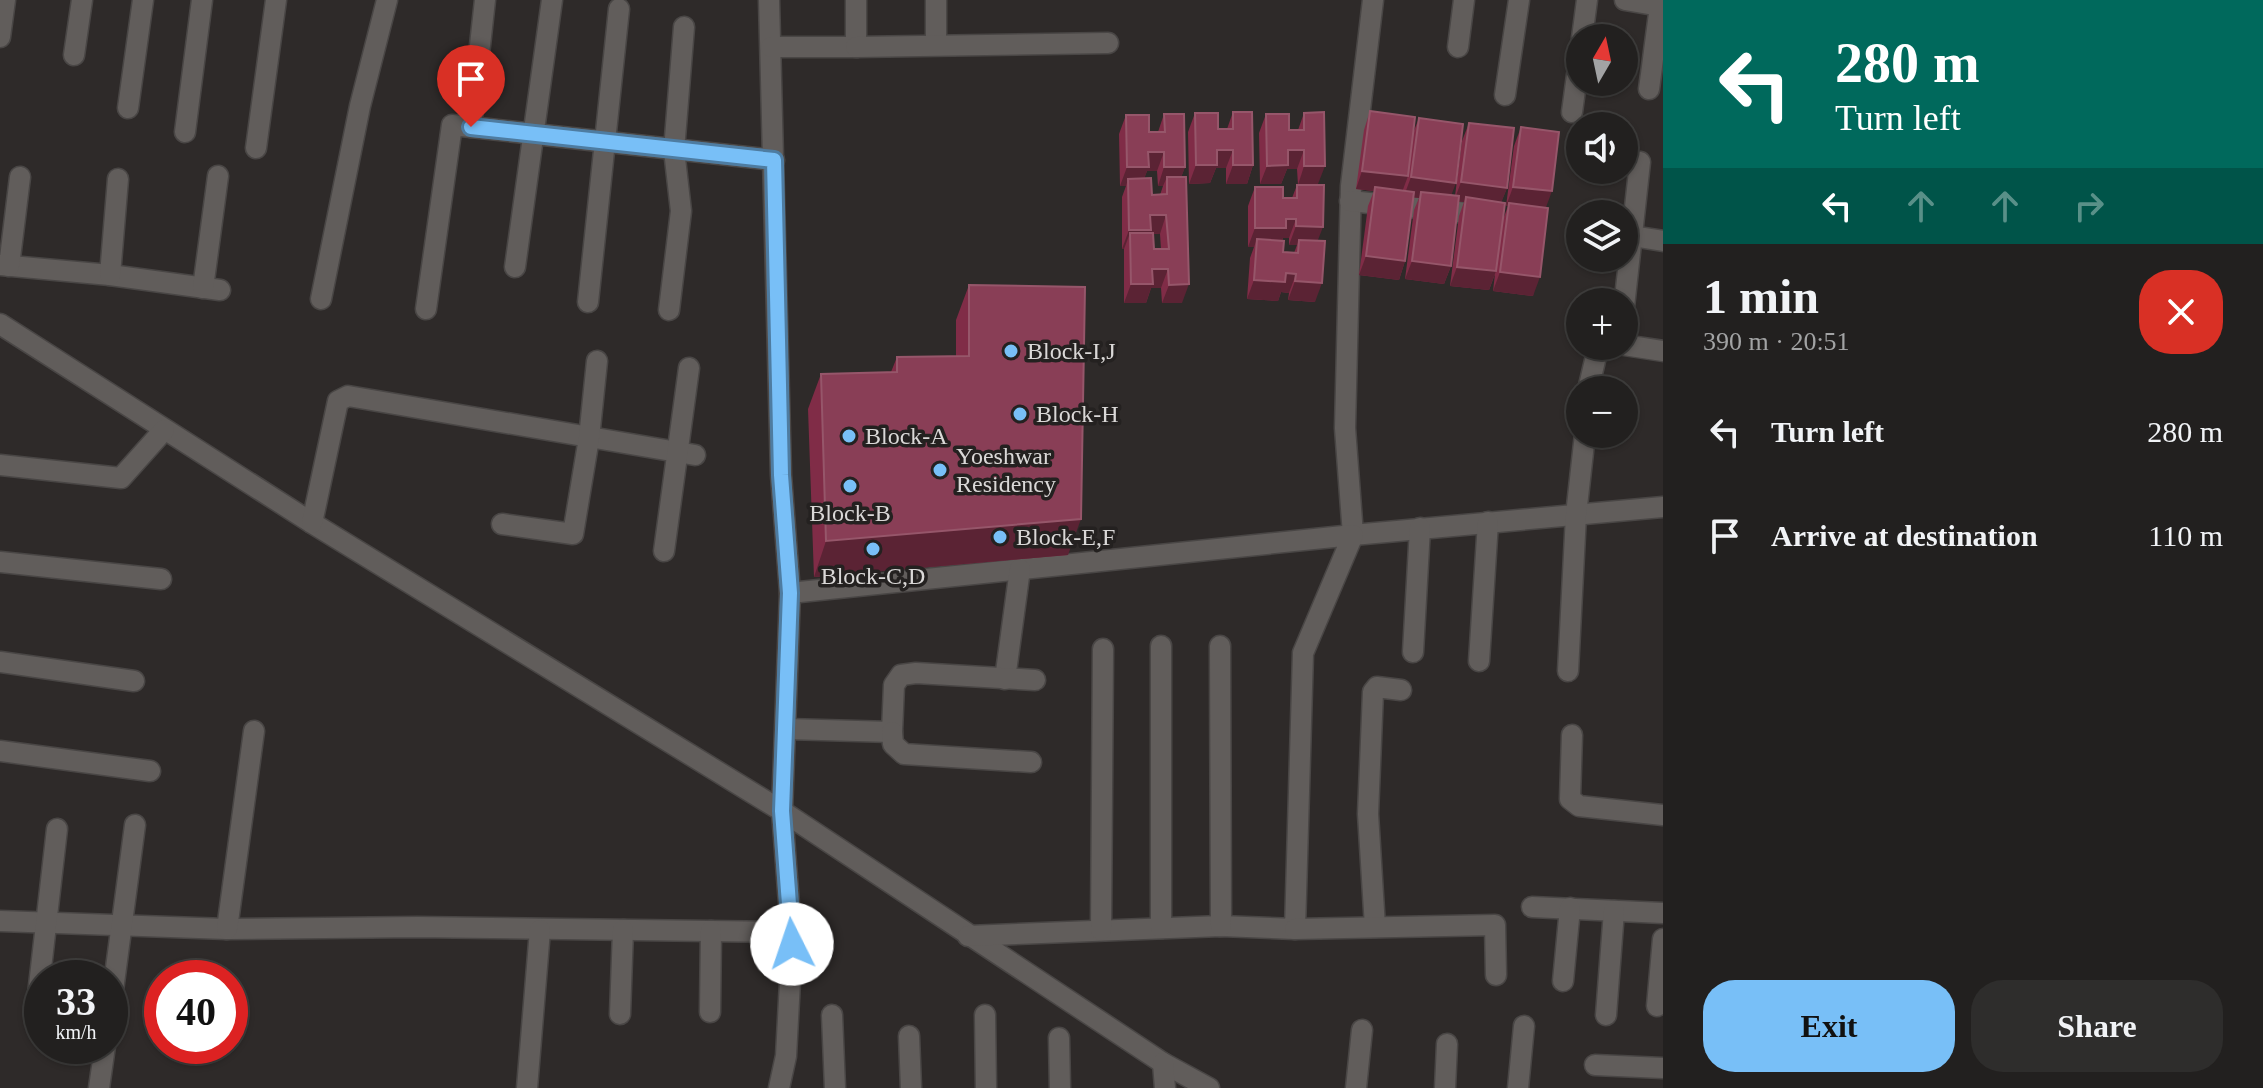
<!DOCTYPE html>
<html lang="en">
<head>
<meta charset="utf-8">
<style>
	:root { --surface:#22201f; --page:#2e2d2c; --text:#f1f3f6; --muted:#a2a3a4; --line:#3f3e3d; --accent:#78bff7 }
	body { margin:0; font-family:Georgia,serif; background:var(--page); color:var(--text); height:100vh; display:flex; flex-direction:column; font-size:30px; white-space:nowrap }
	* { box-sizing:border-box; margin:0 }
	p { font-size:26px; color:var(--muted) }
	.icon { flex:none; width:44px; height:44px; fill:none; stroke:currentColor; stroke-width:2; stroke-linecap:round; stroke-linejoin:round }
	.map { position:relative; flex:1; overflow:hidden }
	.panel { display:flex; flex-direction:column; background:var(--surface); width:600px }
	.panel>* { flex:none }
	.banner { background:#00695c; color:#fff; overflow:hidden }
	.needle { width:52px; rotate:9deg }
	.tools { position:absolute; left:1566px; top:24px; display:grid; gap:16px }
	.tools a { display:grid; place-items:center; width:72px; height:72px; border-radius:50%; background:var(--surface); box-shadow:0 2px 6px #0004,0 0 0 2px var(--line); font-size:40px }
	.speed { position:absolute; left:24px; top:960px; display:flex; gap:16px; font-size:40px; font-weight:700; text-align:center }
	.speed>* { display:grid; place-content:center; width:104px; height:104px; border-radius:50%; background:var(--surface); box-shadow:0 2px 6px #0004,0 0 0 2px var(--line); line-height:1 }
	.speed small { font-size:20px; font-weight:400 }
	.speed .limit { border:12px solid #d22; background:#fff; color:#111 }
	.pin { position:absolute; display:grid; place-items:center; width:68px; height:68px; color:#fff; margin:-82px -34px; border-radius:50% 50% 50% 0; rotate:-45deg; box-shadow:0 0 8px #0007 }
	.pin .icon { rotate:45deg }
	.me { position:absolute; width:88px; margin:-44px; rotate:356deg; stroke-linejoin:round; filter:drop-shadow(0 0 6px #0008) }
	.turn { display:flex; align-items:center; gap:28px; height:168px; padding:0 40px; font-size:36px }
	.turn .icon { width:104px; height:104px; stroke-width:2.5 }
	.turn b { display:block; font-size:56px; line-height:68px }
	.lanes { display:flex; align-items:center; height:76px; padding:0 40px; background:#0003; justify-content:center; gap:40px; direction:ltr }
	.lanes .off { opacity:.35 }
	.round { display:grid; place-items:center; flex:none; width:84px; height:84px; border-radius:32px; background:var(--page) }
	.head { display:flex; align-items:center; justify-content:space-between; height:136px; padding:0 40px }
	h1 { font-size:48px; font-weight:800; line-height:60px }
	.primary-button { display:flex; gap:16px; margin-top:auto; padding:16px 40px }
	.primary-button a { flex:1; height:92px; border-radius:32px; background:var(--accent); color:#111; font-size:32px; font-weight:800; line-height:92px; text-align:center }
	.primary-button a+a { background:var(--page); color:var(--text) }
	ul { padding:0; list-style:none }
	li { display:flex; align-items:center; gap:24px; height:104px; padding:0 40px }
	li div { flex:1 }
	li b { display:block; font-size:30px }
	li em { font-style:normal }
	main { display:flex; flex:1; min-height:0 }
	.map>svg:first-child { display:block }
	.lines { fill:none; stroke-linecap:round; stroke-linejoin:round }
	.minor-casing { stroke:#494645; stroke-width:23 }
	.minor { stroke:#615d5b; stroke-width:20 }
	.wall { fill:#802c47; fill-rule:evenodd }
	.shaded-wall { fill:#5b2334 }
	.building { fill:#893e56; stroke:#96566a; stroke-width:2 }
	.route-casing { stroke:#4e7ca1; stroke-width:20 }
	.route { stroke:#78bff7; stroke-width:14 }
	.poi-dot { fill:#78bff7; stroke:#242120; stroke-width:3 }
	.labels { text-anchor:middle; stroke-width:7; stroke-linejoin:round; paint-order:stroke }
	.poi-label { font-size:24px; fill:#dad8d7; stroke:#242120; text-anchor:start }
</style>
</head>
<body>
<main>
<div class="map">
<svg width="1663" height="1088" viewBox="0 0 1663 1088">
	<rect width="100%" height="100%" fill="#2e2a29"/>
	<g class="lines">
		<g class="minor-casing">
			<g id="minor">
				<path d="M769,0L781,475L790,593L782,811L792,944L786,1056L779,1088"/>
				<path d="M936,0V45"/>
				<path d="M1373,0L1351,186L1345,428L1353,535L1663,507"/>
				<path d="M1625,0L1660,6L1649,89"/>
				<path d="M0,37L5,0"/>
				<path d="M1582,38L1587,0"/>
				<path d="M771,47H856V0"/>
				<path d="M856,47L1108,43"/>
				<path d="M1458,47L1464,0"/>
				<path d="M74,55L82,0"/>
				<path d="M1505,95L1519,0"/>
				<path d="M128,108L143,0"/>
				<path d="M1572,112L1580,53"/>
				<path d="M471,127L485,0"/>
				<path d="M185,132L202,0"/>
				<path d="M256,148L276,0"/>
				<path d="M1350,201L1486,215"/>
				<path d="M1632,236L1663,241"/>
				<path d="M0,265L110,275L220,290"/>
				<path d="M9,266L20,177"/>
				<path d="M515,267L552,0"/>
				<path d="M110,275L118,179"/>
				<path d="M203,288L218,176"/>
				<path d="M321,299L360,106L387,0"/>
				<path d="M588,302L619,9"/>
				<path d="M1624,307L1640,162"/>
				<path d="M426,309L452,125L774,160"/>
				<path d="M669,310L681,211L674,150L684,27"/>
				<path d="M0,324L312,523L782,811L1163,1063L1209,1088"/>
				<path d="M1624,345L1663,351"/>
				<path d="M1588,390L1597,352L1606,346"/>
				<path d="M0,465L121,478L164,430"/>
				<path d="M312,523L338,401L348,396L695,455"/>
				<path d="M502,524L573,534L589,438L597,361"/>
				<path d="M664,551L689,368"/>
				<path d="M0,562L161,579"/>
				<path d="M790,593L1353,535L1303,653L1295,929L1221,926L968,936"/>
				<path d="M1220,646L1221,926"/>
				<path d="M1413,652L1420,528"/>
				<path d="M1479,661L1488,522"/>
				<path d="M0,662L134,681"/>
				<path d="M1568,671L1576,515L1585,434"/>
				<path d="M1005,679L1020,569"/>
				<path d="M787,729L892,732L894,685L901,675L916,673L1035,680"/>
				<path d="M892,732L893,744L904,754L1031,762"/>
				<path d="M1572,735L1570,799L1579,806L1663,815"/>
				<path d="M0,751L150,771"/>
				<path d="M1532,907L1663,913"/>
				<path d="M0,921L227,929L417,927L792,932"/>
				<path d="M1375,927L1368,814L1373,692L1377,687L1401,690"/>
				<path d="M1161,928V646"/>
				<path d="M227,929L254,731"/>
				<path d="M1295,929L1495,925L1496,975"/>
				<path d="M1101,930L1103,649"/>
				<path d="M1563,981L1570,908"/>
				<path d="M37,1003L57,829"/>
				<path d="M1657,1006L1663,939"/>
				<path d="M710,1012L711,931"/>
				<path d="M110,1013L135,825"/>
				<path d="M620,1014L623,930"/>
				<path d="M832,1015L835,1088"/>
				<path d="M985,1015L986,1088"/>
				<path d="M1606,1015L1614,911"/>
				<path d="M909,1036L911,1088"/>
				<path d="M1059,1038L1060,1088"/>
				<path d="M1163,1063L1165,1088"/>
				<path d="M1595,1065L1663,1068"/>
				<path d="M99,1088L105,1046"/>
				<path d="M527,1088L540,930"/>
				<path d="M1356,1088L1362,1030"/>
				<path d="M1445,1088L1447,1044"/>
				<path d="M1518,1088L1524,1026"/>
			</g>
		</g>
		<use href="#minor" class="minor"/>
	</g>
	<g class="wall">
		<path d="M1370,111L1413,133L1419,118L1452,195L1455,196L1462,141L1469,123L1507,188L1501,202L1502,222L1508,206H1506L1514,146L1521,127L1546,208L1533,296L1493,291L1495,274L1489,290L1450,286L1459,216L1464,202L1459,201L1451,266L1444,284L1405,279L1414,210L1419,198L1413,197L1405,261L1399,280L1359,275L1368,206L1374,191L1356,189L1364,130Z"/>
		<path d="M1233,112L1253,165L1247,184H1226V168H1216L1210,183L1189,184L1188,132L1195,113L1218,129H1227Z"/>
		<path d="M1304,113L1318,184L1298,185L1297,169H1287L1281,184H1260L1259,133L1266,114L1289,130H1298Z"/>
		<path d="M1164,114L1185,167L1181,177L1182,303H1162L1161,288H1151L1146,303H1124V249H1122V197L1126,186H1120L1119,134L1126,115L1149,132H1158ZM1147,171H1157L1158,186H1163L1160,195H1152L1144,178ZM1153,234H1160L1161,249H1154Z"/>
		<path d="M1297,185L1318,241L1315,302L1288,300L1289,293L1281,292L1278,301L1247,299L1250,258L1254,247H1248V206L1255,187L1283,198H1292ZM1283,238H1289V245H1297L1294,253L1283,252L1282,241Z"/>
		<path d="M969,285L1068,555L814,577L808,409L821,374L891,372L897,357L956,356V320Z"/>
	</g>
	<g class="shaded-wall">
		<path d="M1217,150H1233L1226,168H1216L1210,183L1189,184L1196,165Z"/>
		<path d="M1288,150H1304L1297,169H1287L1281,184H1260L1267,166Z"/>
		<path d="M1148,152H1164L1157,171H1147L1142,186L1128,179L1126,186H1120L1127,167Z"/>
		<path d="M1233,165H1253L1247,184H1226Z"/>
		<path d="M1304,166H1325L1318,184L1298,185Z"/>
		<path d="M1164,167H1185L1178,186L1167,177L1163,186H1158Z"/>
		<path d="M1362,171L1408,176L1401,195L1375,187L1374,191L1356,189Z"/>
		<path d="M1411,177L1456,183L1449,201L1421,192L1419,198L1404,196Z"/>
		<path d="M1461,182L1507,188L1500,206L1466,197L1464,202L1454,201Z"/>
		<path d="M1513,187L1552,191L1545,210L1506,206Z"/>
		<path d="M1150,215H1166L1160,234L1130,233L1124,249H1122L1129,230Z"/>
		<path d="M1286,219H1296L1289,238H1283L1279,247L1257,239L1254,247H1248L1255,228Z"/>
		<path d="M1296,226L1323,227L1316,245L1299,240L1297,245H1289Z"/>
		<path d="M1366,256L1405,261L1399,280L1359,275Z"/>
		<path d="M1412,261L1451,266L1444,284L1405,279Z"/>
		<path d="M1457,267L1496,271L1489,290L1450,286Z"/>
		<path d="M1152,269H1168L1161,288H1151L1146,303H1124L1131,284Z"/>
		<path d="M1500,272L1540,277L1533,296L1493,291Z"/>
		<path d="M1286,273L1296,274L1289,293L1281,292L1278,301L1247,299L1254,280Z"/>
		<path d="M1295,281L1322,283L1315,302L1288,300Z"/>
		<path d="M1189,284L1182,303H1162L1169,285Z"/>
		<path d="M1081,519L1068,555L814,577L826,541Z"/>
	</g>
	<g class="building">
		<path d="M1370,111L1415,117L1408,176L1362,171Z"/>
		<path d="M1233,112H1252L1253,165H1233V150H1217V165H1196L1195,113H1218V129H1233Z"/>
		<path d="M1324,112L1325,166H1304V150H1288V165L1267,166L1266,114H1289V130H1304V113Z"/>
		<path d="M1164,114H1184L1185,167H1164V152H1148L1149,167H1127L1126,115H1149V132H1165Z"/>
		<path d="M1419,118L1463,124L1456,183L1411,177Z"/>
		<path d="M1469,123L1514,128L1507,188L1461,182Z"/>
		<path d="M1521,127L1559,132L1552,191L1513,187Z"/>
		<path d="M1167,177H1186L1189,284L1169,285L1168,269H1152L1153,284H1131L1130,233H1153L1154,249H1169L1166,215H1150L1151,230H1129L1128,179L1151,178L1152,195L1167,194Z"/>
		<path d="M1297,185H1324L1323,227L1296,226V219H1286V228H1255V187H1283V198H1297Z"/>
		<path d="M1375,187L1414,192L1405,261L1366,256Z"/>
		<path d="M1421,192L1459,196L1451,266L1412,261Z"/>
		<path d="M1466,197L1505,203L1496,271L1457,267Z"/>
		<path d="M1509,203L1548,208L1540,277L1500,272Z"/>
		<path d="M1257,239L1284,241L1283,252L1298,253L1299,240L1325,241L1322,283L1295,281L1296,274L1286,273L1285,282L1254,280Z"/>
		<path d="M969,285L1085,287L1081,519L826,541L821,374L897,372V357L969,356Z"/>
	</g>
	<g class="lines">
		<g class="route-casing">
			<path id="route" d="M471,127L774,160L781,475L790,593L782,811L792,944"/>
		</g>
		<use href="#route" class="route"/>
	</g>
	<g class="poi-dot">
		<circle cx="1011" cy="351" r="8"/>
		<circle cx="1020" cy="414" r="8"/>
		<circle cx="849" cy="436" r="8"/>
		<circle cx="940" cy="470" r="8"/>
		<circle cx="850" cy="486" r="8"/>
		<circle cx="1000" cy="537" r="8"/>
		<circle cx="873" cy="549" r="8"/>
	</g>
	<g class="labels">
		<g class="poi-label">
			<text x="1027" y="359">Block-I,J</text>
			<text x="1036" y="422">Block-H</text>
			<text x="865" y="444">Block-A</text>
			<text x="956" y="464">Yoeshwar<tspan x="956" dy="28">Residency</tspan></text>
			<text x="850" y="521" text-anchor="middle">Block-B</text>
			<text x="1016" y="545">Block-E,F</text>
			<text x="873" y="584" text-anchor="middle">Block-C,D</text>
		</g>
	</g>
</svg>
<div class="tools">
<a><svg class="needle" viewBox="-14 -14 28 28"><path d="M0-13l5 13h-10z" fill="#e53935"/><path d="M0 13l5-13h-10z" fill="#a2a3a4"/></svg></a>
<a><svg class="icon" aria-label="sound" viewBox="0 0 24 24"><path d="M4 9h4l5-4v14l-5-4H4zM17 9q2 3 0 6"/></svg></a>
<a><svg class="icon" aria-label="layers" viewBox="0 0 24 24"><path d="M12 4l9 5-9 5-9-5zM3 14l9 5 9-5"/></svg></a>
<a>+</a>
<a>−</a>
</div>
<div class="speed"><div>33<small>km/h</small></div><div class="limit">40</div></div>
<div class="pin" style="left:471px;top:127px;background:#d93025"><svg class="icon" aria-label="arrive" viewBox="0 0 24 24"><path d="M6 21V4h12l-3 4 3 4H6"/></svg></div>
<svg class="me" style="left:792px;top:944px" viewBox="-20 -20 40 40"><circle r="19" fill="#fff"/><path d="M0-13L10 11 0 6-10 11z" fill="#78bff7"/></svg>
</div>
<section class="panel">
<div class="banner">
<div class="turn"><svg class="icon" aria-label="left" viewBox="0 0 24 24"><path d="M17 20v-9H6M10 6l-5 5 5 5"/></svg><div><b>280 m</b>Turn left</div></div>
<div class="lanes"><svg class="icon" aria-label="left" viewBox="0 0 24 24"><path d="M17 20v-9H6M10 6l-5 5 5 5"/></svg><svg class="icon off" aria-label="ahead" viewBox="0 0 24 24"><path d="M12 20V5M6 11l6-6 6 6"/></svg><svg class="icon off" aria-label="ahead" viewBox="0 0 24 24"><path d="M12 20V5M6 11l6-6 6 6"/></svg><svg class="icon off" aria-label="right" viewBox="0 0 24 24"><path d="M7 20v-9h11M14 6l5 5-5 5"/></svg></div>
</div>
<div class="head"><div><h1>1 min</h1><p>390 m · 20:51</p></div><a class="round" style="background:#d93025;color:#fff"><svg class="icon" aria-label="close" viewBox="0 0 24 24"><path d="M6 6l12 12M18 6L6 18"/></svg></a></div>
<ul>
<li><svg class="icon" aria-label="left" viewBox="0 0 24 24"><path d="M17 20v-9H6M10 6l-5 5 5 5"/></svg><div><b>Turn left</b></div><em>280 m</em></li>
<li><svg class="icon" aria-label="arrive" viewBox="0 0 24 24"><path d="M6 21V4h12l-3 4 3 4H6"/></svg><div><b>Arrive at destination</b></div><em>110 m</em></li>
</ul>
<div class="primary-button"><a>Exit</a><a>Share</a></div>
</section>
</main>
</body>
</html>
